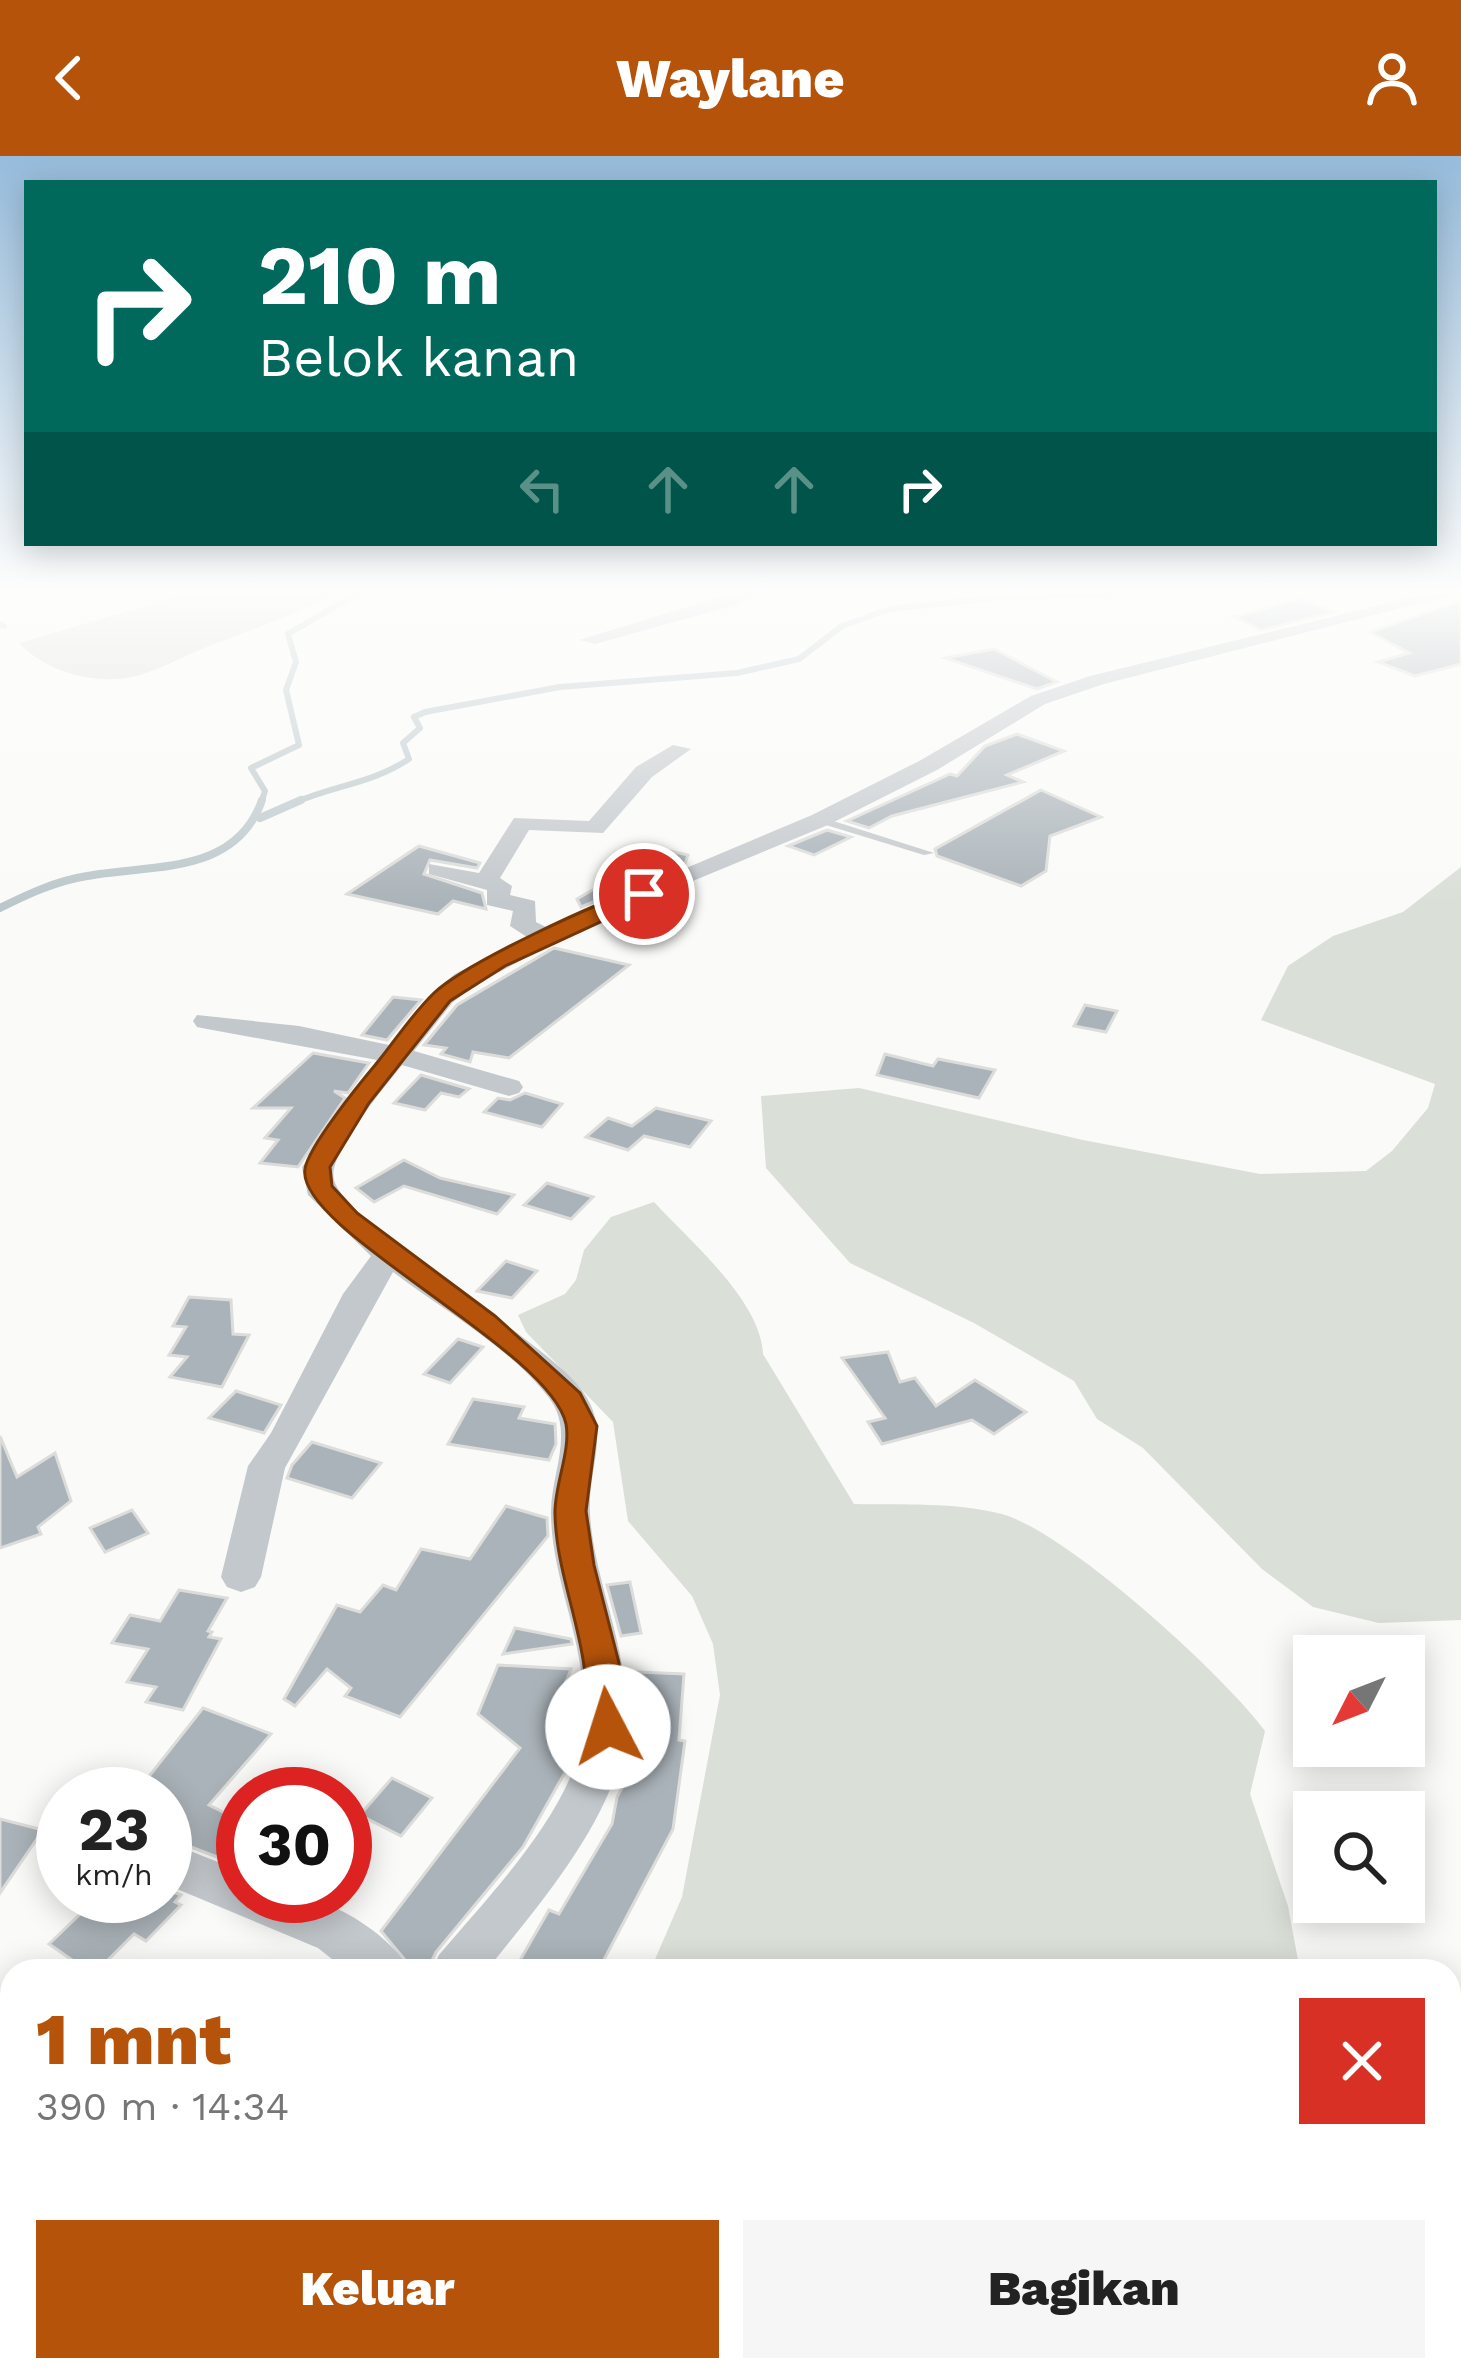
<!DOCTYPE html>
<html lang="id">
<head>
<meta charset="utf-8">
<style>
	:root { --surface:#fff; --page:#f6f6f6; --text:#222; --muted:#767676; --accent:#b45309 }
	body { margin:0; font-family:"Work Sans",sans-serif; background:var(--page); color:var(--text); height:100vh; display:flex; flex-direction:column; font-size:45px; white-space:nowrap }
	* { box-sizing:border-box; margin:0 }
	p { font-size:39px; color:var(--muted) }
	.icon { flex:none; width:66px; height:66px; fill:none; stroke:currentColor; stroke-width:2; stroke-linecap:round; stroke-linejoin:round }
	.map { position:relative; flex:1; overflow:hidden }
	.panel { position:absolute; left:0px; top:1803px; width:1461px; height:423px; display:flex; flex-direction:column; background:var(--surface); border-radius:36px 36px 0 0; box-shadow:0 6px 30px #0003 }
	.panel>* { flex:none }
	.banner { position:absolute; left:24px; top:24px; width:1413px; height:366px; border-radius:0px; box-shadow:0 6px 30px #0003; background:#00695c; color:#fff; overflow:hidden }
	.needle { width:78px; rotate:228deg }
	.controls { position:absolute; left:1293px; top:1479px; display:grid; gap:24px }
	.controls a { display:grid; place-items:center; width:132px; height:132px; border-radius:0px; background:var(--surface); box-shadow:0 6px 30px #0003; font-size:60px }
	.speed { position:absolute; left:36px; top:1611px; display:flex; gap:24px; font-size:60px; font-weight:700; text-align:center }
	.speed>* { display:grid; place-content:center; width:156px; height:156px; border-radius:50%; background:var(--surface); box-shadow:0 6px 30px #0003; line-height:1 }
	.speed small { font-size:30px; font-weight:400 }
	.speed .limit { border:18px solid #d22; background:#fff; color:#111 }
	.pin { position:absolute; display:grid; place-items:center; width:102px; height:102px; color:#fff; margin:-51px; border:6px solid #fff; border-radius:50%; box-shadow:0 3px 12px #0007 }
	.me { position:absolute; width:132px; margin:-66px; rotate:355deg; stroke-linejoin:round; filter:drop-shadow(0 0 9px #0008) }
	.turn { display:flex; align-items:center; gap:42px; height:252px; padding:0 36px; font-size:54px }
	.turn .icon { width:156px; height:156px; stroke-width:2.5 }
	.turn b { display:block; font-size:84px; line-height:102px }
	.lanes { display:flex; align-items:center; height:114px; padding:0 36px; background:#0003; justify-content:center; gap:60px; direction:ltr }
	.lanes .off { opacity:.35 }
	.round { display:grid; place-items:center; flex:none; width:126px; height:126px; border-radius:0px; background:var(--page) }
	.head { display:flex; align-items:center; justify-content:space-between; height:204px; padding:0 36px }
	h1 { font-size:72px; font-weight:800; line-height:90px; color:var(--accent) }
	.action { display:flex; gap:24px; margin-top:auto; padding:24px 36px }
	.action a { flex:1; height:138px; border-radius:0px; background:var(--accent); color:#fff; font-size:48px; font-weight:800; line-height:138px; text-align:center }
	.action a+a { background:var(--page); color:var(--text) }
	header { display:flex; justify-content:space-between; align-items:center; height:156px; padding:0 36px; background:var(--accent); color:#fff; font-size:54px; font-weight:800 }
	.map>svg:first-child { display:block }
	.green { fill:#dadfd7 }
	.lines { fill:none; stroke-linecap:round; stroke-linejoin:round }
	.stream-far1 { stroke:#bbc7cb; stroke-width:6 }
	.stream { stroke:#bbc7cb; stroke-width:8 }
	.building { fill:#aab3b9; stroke:#dcdcda; stroke-width:3 }
	.lane { fill:#c3c8cc; fill-rule:evenodd }
	.street { fill:#c3c8cc; fill-rule:evenodd }
	.route { fill:#b45309; stroke:#753606; stroke-width:3 }
</style>
</head>
<body>
<header><svg class="icon" aria-label="back" viewBox="0 0 24 24"><path d="M15 5l-7 7 7 7"/></svg>Waylane<svg class="icon" aria-label="person" viewBox="0 0 24 24"><circle cx="12" cy="8" r="4"/><path d="M4 21q1-7 8-7t8 7"/></svg></header>
<div class="map">
<svg width="1461" height="2224" viewBox="0 0 1461 2224">
	<rect width="100%" height="100%" fill="#fafaf8"/>
	<g class="green">
		<path d="M186,438H334C291,461 247,475 202,493C180,502 155,516 132,521C93,529 45,515 19,487Z"/>
		<path d="M1461,711V1464L1379,1467L1313,1451L1262,1413L1143,1292L1097,1263L1074,1225L974,1167L850,1107L766,1012L761,940L859,932L1083,984L1260,1018L1366,1015L1392,995L1428,952L1435,928L1261,864L1288,810L1333,780L1403,756Z"/>
		<path d="M654,1046C690,1085 761,1145 763,1198L854,1348C902,1349 955,1346 1002,1358C1067,1376 1224,1519 1265,1575L1250,1638L1288,1750L1300,1815H650L682,1741L720,1539L713,1488L692,1440L628,1365L613,1266L526,1176L518,1159L565,1138L576,1124L584,1094L611,1061Z"/>
		<path d="M1449,2138L1461,2165V2224H232L236,2214H1449Z"/>
	</g>
	<g class="lines">
		<g class="stream-far1">
			<path d="M261,647L265,635L251,612L299,589L286,534L296,506L288,478L357,438"/>
			<path d="M294,647C335,629 371,628 409,603L403,587L420,572L414,561L425,556L560,531L737,517L799,503L842,470L890,453L995,442L1110,438"/>
		</g>
		<g class="stream">
			<path d="M260,662L301,644"/>
			<path d="M0,752C28,738 56,725 87,720C151,708 236,720 262,644"/>
		</g>
	</g>
	<g class="building">
		<path d="M1300,443L1334,456L1261,474L1234,461Z"/>
		<path d="M1461,445V508L1415,520L1378,506L1409,497L1370,476Z"/>
		<path d="M994,493L1057,526L1037,533L945,502Z"/>
		<path d="M1017,578L1064,595L1007,619L1023,626L892,660L869,672L847,665L950,618L957,620L985,590Z"/>
		<path d="M1041,634L1101,661L1050,680L1046,715L1021,730L937,700L935,693Z"/>
		<path d="M827,674L851,681L814,699L788,690Z"/>
		<path d="M419,690L480,707L477,712L430,704L424,718L482,737L486,753L453,745L438,758L347,738Z"/>
		<path d="M662,693L688,699L685,708L581,751L577,743Z"/>
		<path d="M554,792L629,809L509,902L473,896L470,906L441,898L446,892L424,889L457,849Z"/>
		<path d="M393,841L421,844L387,884L362,879Z"/>
		<path d="M1085,849L1117,855L1106,876L1074,870Z"/>
		<path d="M313,897L369,907L348,937L334,935L345,942L298,1011L260,1007L278,984L265,982L291,952H253Z"/>
		<path d="M885,898L933,910L938,903L995,914L979,942L877,919Z"/>
		<path d="M421,919L469,933L459,941L441,937L425,954L394,947Z"/>
		<path d="M525,937L562,948L542,971L484,956L498,942L510,944Z"/>
		<path d="M656,952L711,965L690,991L644,980L628,994L586,981L608,962L632,970Z"/>
		<path d="M404,1004L440,1022L514,1039L497,1058L404,1030L374,1046L356,1032Z"/>
		<path d="M547,1027L593,1041L571,1063L524,1049Z"/>
		<path d="M506,1105L537,1115L512,1142L477,1135Z"/>
		<path d="M189,1141L231,1144L233,1178L249,1179L222,1231L170,1221L187,1201L169,1199L186,1171L173,1170Z"/>
		<path d="M458,1183L483,1191L450,1227L424,1218Z"/>
		<path d="M888,1196L900,1226L915,1222L936,1250L975,1224L1026,1256L994,1278L972,1264L882,1288L868,1266L885,1262L842,1202Z"/>
		<path d="M236,1235L281,1249L264,1277L209,1262Z"/>
		<path d="M473,1243L524,1251L519,1262L555,1268L556,1288L549,1304L448,1288Z"/>
		<path d="M0,1280L17,1321L55,1297L71,1345L38,1371L41,1378L0,1392Z"/>
		<path d="M312,1286L381,1307L352,1342L287,1322L292,1309Z"/>
		<path d="M506,1350L547,1362L548,1380L400,1561L345,1540L351,1532L327,1513L295,1550L284,1543L337,1449L360,1456L383,1429L396,1434L421,1393L470,1403Z"/>
		<path d="M132,1354L148,1377L105,1396L90,1372Z"/>
		<path d="M630,1426L641,1477L621,1480L607,1429Z"/>
		<path d="M179,1434L227,1442L208,1475L212,1476L209,1481L221,1483L183,1554L146,1546L156,1531L127,1526L148,1493L112,1487L130,1459L160,1465Z"/>
		<path d="M515,1472L571,1483L572,1488L503,1498Z"/>
		<path d="M498,1509L571,1513L553,1558L581,1569L573,1602L523,1691L436,1796L427,1815H414L381,1775L520,1592L478,1558Z"/>
		<path d="M638,1516L684,1518L679,1584L685,1585L673,1673L598,1815H541L519,1806L549,1754L559,1758L612,1668L617,1641L634,1611L625,1606Z"/>
		<path d="M203,1552L271,1578L209,1649L243,1666V1711L165,1681V1638H135Z"/>
		<path d="M392,1622L432,1642L401,1680L360,1659Z"/>
		<path d="M0,1663L43,1674L0,1737Z"/>
		<path d="M165,1733L181,1739L175,1746L181,1749L146,1785L134,1778L97,1815H88L49,1788L99,1740H165Z"/>
	</g>
	<g class="lines">
		<g class="lane">
			<path d="M0,465L7,469V473L0,472Z"/>
			<path d="M816,662H824L934,697L924,699L816,666Z"/>
		</g>
		<g class="street">
			<path d="M730,438H751L739,448L595,488L579,484Z"/>
			<path d="M1425,438H1456L1104,528L1045,548L937,614L828,669L589,768L473,830L452,847L414,895L519,925L523,931L519,937L509,940L402,909C385,931 327,998 334,1024C344,1066 535,1179 577,1228C615,1272 587,1309 590,1358C593,1410 614,1459 622,1510C625,1528 631,1555 628,1573C613,1665 542,1745 486,1815H431L439,1799C491,1737 573,1655 585,1572C588,1553 583,1527 580,1508C572,1457 551,1408 551,1356C551,1317 575,1276 549,1242C510,1191 443,1154 393,1116L285,1312L261,1421L255,1431L241,1436L227,1431L221,1421L248,1310L271,1277L343,1138L371,1100L308,1039L302,1011L377,904L207,873L197,871L193,865L197,859L299,870L389,889L434,835L455,818L527,781L510,770L513,755L487,749V734L429,718V708L479,717L514,662L589,665L636,611L673,589L691,593L652,621L603,677L529,674L500,722L512,730L510,739L535,745L536,766L546,771L812,659L921,604L1031,540L1090,520Z"/>
			<path d="M165,1685L243,1716V1740C261,1740 283,1737 301,1740C337,1746 394,1782 410,1815H347L318,1792L165,1728Z"/>
			<path d="M56,2214H118L114,2224H52Z"/>
		</g>
	</g>
	<linearGradient id="sky" x2="0" y2="1"><stop stop-color="#96bcdc"/><stop offset="0.58" stop-color="#fdfdfc"/><stop offset="1" stop-color="#fdfdfc" stop-opacity="0"/></linearGradient>
	<rect width="1461" height="749" fill="url(#sky)"/>
	<path class="route" d="M644,732L654,738L652,742L505,810L450,845L369,947L330,1011L332,1030L357,1057L495,1160L580,1237L597,1270L586,1355L594,1409L619,1507L626,1571L620,1581L608,1585L595,1581C584,1560 588,1533 584,1510C577,1459 556,1410 555,1358C554,1330 571,1295 566,1268C550,1193 295,1073 305,1013C308,991 360,927 376,908C395,885 412,858 434,837C466,807 600,744 644,732Z"/>
</svg>
<div class="controls">
<a><svg class="needle" viewBox="-14 -14 28 28"><path d="M0-13l5 13h-10z" fill="#e53935"/><path d="M0 13l5-13h-10z" fill="#767676"/></svg></a>
<a><svg class="icon" aria-label="search" viewBox="0 0 24 24"><circle cx="10" cy="10" r="6"/><path d="M15 15l6 6"/></svg></a>
</div>
<div class="speed"><div>23<small>km/h</small></div><div class="limit">30</div></div>
<div class="pin" style="left:644px;top:738px;background:#d93025"><svg class="icon" aria-label="arrive" viewBox="0 0 24 24"><path d="M6 21V4h12l-3 4 3 4H6"/></svg></div>
<svg class="me" style="left:608px;top:1571px" viewBox="-20 -20 40 40"><circle r="19" fill="#fff"/><path d="M0-13L10 11 0 6-10 11z" fill="#b45309"/></svg>
<div class="banner">
<div class="turn"><svg class="icon" aria-label="right" viewBox="0 0 24 24"><path d="M7 20v-9h11M14 6l5 5-5 5"/></svg><div><b>210 m</b>Belok kanan</div></div>
<div class="lanes"><svg class="icon off" aria-label="left" viewBox="0 0 24 24"><path d="M17 20v-9H6M10 6l-5 5 5 5"/></svg><svg class="icon off" aria-label="ahead" viewBox="0 0 24 24"><path d="M12 20V5M6 11l6-6 6 6"/></svg><svg class="icon off" aria-label="ahead" viewBox="0 0 24 24"><path d="M12 20V5M6 11l6-6 6 6"/></svg><svg class="icon" aria-label="right" viewBox="0 0 24 24"><path d="M7 20v-9h11M14 6l5 5-5 5"/></svg></div>
</div>
<section class="panel">
<div class="head"><div><h1>1 mnt</h1><p>390 m · 14:34</p></div><a class="round" style="background:#d93025;color:#fff"><svg class="icon" aria-label="close" viewBox="0 0 24 24"><path d="M6 6l12 12M18 6L6 18"/></svg></a></div>
<div class="action"><a>Keluar</a><a>Bagikan</a></div>
</section>
</div>
</body>
</html>
